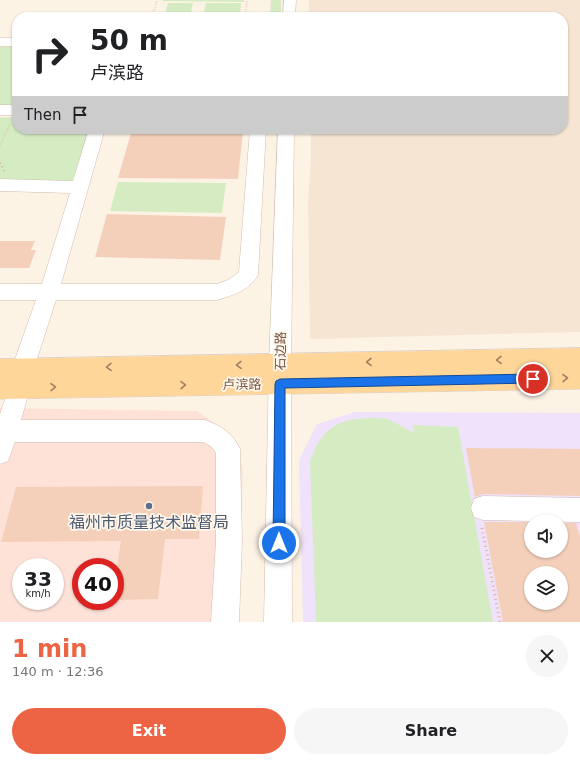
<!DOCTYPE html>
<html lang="en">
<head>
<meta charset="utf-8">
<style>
	:root { --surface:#fff; --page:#f6f6f6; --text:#202124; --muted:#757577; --accent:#ed6444 }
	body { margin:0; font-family:"DejaVu Sans","Noto Sans SC",sans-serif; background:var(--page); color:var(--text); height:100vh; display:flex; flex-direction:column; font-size:15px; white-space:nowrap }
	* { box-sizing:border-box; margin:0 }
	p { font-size:13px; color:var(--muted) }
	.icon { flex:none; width:22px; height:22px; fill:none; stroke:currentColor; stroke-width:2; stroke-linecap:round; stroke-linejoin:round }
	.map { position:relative; height:622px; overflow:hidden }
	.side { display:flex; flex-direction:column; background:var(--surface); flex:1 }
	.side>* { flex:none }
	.top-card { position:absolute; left:12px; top:12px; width:556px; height:122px; border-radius:16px; box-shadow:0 1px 3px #0004; background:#fff; color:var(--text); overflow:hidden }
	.controls { position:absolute; left:524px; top:514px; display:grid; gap:8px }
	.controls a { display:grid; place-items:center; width:44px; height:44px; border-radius:50%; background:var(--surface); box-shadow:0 1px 3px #0004; font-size:20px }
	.speed { position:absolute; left:12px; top:558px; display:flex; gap:8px; font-size:20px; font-weight:700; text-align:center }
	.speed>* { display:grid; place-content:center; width:52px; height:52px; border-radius:50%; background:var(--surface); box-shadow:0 1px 3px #0004; line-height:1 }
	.speed small { font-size:10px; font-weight:400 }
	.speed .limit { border:6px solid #d22; background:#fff; color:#111 }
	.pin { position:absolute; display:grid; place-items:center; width:34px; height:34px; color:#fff; margin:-17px; border:2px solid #fff; border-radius:50%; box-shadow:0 1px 4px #0007 }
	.me { position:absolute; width:44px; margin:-22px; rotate:0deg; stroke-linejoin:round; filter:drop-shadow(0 0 3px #0008) }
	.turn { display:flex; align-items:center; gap:14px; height:84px; padding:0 12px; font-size:18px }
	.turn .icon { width:52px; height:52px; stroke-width:2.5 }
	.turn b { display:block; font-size:28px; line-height:34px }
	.then { display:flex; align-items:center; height:38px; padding:0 12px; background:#0003; gap:8px; font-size:15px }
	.round { display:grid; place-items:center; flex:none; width:42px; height:42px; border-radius:21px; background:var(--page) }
	.overview { display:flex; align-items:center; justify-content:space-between; height:68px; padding:0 12px }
	h1 { font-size:24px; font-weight:700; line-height:30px; color:var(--accent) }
	.action { display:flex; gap:8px; margin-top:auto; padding:8px 12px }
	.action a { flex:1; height:46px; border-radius:24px; background:var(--accent); color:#fff; font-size:16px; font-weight:700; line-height:46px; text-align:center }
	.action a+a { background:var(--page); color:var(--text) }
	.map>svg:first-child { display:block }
	.residential { fill:#f6e5d3 }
	.commercial { fill:#fee2d8; fill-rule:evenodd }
	.education { fill:#f0e2fa; fill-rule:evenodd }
	.green { fill:#d5ecc2 }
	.building { fill:#f4d0bb; fill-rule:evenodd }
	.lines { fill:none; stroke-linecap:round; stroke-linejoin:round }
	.minor-casing { stroke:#d2bcad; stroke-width:1 }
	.major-casing { stroke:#d9d0cc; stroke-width:1 }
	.path-far2 { stroke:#dab39e; stroke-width:2; stroke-dasharray:0.5 2; stroke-linecap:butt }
	.path-far1 { stroke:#dab39e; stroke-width:2.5; stroke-dasharray:1 3; stroke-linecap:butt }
	.path { stroke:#dab39e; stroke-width:3; stroke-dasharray:1 3.5; stroke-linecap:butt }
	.minor { fill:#fff; fill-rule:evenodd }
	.major { fill:#ffd69a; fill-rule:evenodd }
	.oneway { stroke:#a07e61 }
	.route { fill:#1a73e8; stroke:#114b97 }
	.service-dot { fill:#5c6f8a; stroke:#fff7ec; stroke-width:1.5 }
	.labels { text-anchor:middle; stroke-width:3.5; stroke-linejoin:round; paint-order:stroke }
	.street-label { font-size:13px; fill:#785848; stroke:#fff7ec }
	.near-service-label { font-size:16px; fill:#4e5e75; stroke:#fff7ec }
</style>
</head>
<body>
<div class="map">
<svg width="580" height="622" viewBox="0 0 580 622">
	<rect width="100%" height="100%" fill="#fdf3e5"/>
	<path class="residential" d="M309,0H580V332L310,339L308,203L311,158V129H563V17H309Z"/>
	<path class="commercial" d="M0,408L197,411L226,431L243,468L235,622H0ZM21,567H55V601H21ZM81,567H115V601H81Z"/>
	<path class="education" d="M355,412L580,413V622H303L299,460L317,424ZM531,521H561V551H531ZM531,573H561V603H531Z"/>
	<g class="green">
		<path d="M162,0H244V2L162,1Z"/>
		<path d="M271,0H281V17H270Z"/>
		<path d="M168,3H193L190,17H164Z"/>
		<path d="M206,3H241L240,17H203Z"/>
		<rect x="0" y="47" width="17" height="60"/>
		<path d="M0,117L17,118V129H94L79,176L73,180L69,181H0Z"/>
		<path d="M118,182L226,183L222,213L110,211Z"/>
		<path d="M375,418L388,419L414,433L413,425L458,427L493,622H316L310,461C323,426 339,418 375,418Z"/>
	</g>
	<g class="building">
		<path d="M132,130L243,131L238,179L118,178Z"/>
		<path d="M107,214L226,217L220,260L95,257Z"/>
		<path d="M0,241H35L31,250H36L29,268H0Z"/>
		<path d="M466,448L580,449V496L483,494L475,497Z"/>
		<path d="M203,486L199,539H165L158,599L115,600V579L121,541L1,542L16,487Z"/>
		<path d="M484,522H531V551H561V523H576L580,537V622H503ZM531,573H561V603H531Z"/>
	</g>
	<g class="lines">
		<g class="minor-casing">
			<g id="minor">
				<path d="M284,0H296L295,17H283Z"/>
				<rect x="0" y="38" width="17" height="8"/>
				<rect x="0" y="105" width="17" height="10"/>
				<path d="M89,129H105L61,284H217L228,280L239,272L250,129H266L258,275C249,291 233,295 217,300H56L34,368L31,375L23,377L15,375L12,368L36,300H0V284H42L70,193L0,191V179L73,181Z"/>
				<path d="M278,129H294L291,364L292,622H264L269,364Z"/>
				<path d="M19,378L27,381L30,388L21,420H205C221,426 233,433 240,449L242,541L239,622H211L216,541V453L212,447L203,442H15L8,461L0,464V414L11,381Z"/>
				<path d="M483,496L580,498V522L483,520L474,517L471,508L474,499Z"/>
			</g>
		</g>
		<g class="major-casing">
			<path id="major" d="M580,348V389L0,399V359Z"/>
		</g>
		<g class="path-far2">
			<path d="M152,17L157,0"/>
			<path d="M245,17L247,0"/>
			<path d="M0,145L10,124"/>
		</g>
		<path class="path-far1" d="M0,163L5,172"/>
		<path class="path" d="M482,528L500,622"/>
		<use href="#minor" class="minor"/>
		<use href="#major" class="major"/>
	</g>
	<defs><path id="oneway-chevron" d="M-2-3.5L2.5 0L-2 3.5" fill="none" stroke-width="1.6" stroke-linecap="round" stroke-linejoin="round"/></defs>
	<g class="oneway">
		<use href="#oneway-chevron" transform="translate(499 360) rotate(179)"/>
		<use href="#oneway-chevron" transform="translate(369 362) rotate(179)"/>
		<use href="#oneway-chevron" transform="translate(239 365) rotate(179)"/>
		<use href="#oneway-chevron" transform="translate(109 367) rotate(179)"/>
		<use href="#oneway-chevron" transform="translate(565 378) rotate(-1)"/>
		<use href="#oneway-chevron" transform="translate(183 385) rotate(-1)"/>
		<use href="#oneway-chevron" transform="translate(53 387) rotate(-1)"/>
	</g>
	<path class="route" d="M533,374L536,376L538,379L536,382L533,383L285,388V543L283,547L279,548L275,547L273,543L275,384L276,381L280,379Z"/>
	<circle class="service-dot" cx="149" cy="506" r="4"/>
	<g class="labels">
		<g class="street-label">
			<text transform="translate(280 351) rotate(-89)" y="5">石边路</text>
			<text transform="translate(242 384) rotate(-1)" y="5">卢滨路</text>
		</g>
		<g class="near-service-label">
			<text x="149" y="528">福州市质量技术监督局</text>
		</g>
	</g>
</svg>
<div class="controls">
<a><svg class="icon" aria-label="sound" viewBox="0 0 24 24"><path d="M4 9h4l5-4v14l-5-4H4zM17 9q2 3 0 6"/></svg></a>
<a><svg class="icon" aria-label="layers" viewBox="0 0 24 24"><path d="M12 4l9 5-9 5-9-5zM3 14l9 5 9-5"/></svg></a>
</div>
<div class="speed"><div>33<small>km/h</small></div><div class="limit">40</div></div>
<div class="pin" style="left:533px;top:379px;background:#d93025"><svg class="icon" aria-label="arrive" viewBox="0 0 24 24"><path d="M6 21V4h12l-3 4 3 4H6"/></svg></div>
<svg class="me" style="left:279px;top:543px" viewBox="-20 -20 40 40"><circle r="17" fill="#1a73e8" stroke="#fff" stroke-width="3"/><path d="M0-11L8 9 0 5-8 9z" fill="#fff"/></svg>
<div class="top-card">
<div class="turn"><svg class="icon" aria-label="right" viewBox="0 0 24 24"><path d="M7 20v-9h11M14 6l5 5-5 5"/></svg><div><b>50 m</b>卢滨路</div></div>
<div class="then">Then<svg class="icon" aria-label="arrive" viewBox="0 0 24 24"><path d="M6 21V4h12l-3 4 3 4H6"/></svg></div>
</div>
</div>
<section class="side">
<div class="overview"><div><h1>1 min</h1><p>140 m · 12:36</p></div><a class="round"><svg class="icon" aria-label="close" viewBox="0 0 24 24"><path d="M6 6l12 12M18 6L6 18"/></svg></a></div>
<div class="action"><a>Exit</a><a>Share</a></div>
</section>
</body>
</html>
